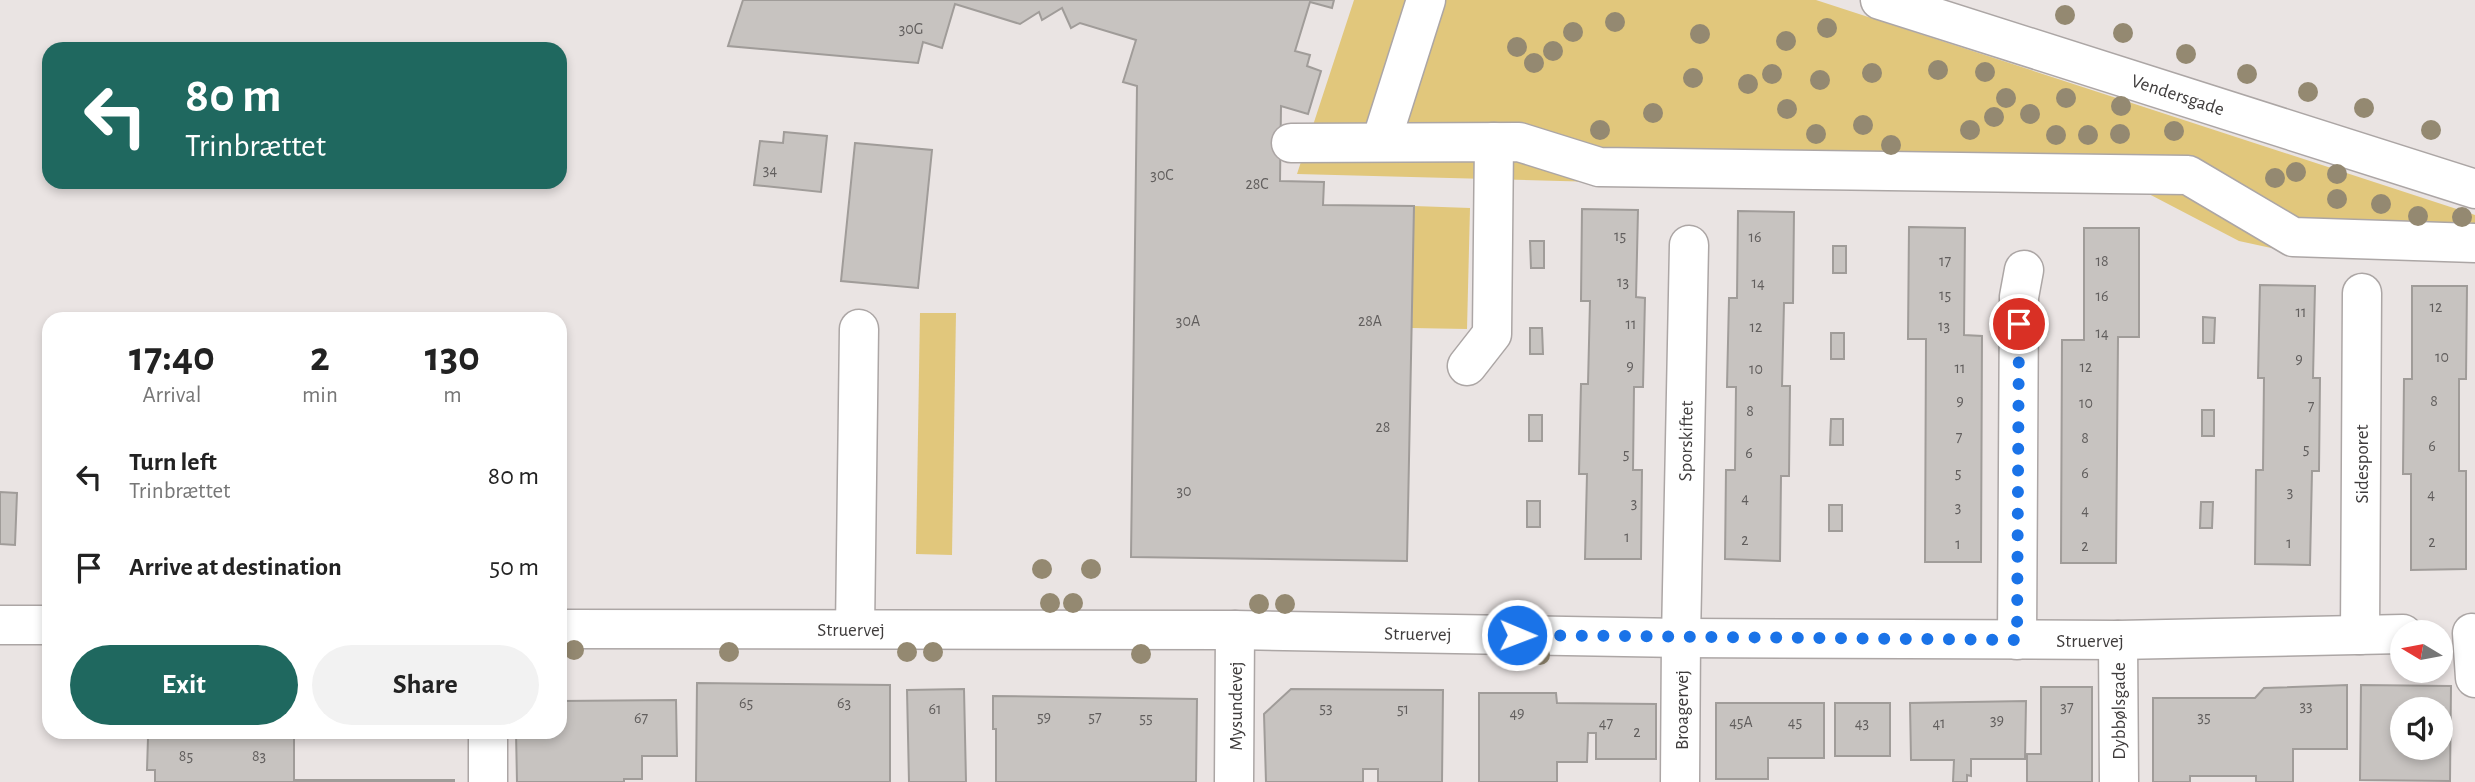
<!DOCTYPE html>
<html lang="en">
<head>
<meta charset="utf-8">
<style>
	:root { --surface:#fff; --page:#f2f2f2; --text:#222; --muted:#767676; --accent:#1f685f }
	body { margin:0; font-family:"Alegreya Sans",sans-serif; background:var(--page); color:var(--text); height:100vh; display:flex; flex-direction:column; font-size:26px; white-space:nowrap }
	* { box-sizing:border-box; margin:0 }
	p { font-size:23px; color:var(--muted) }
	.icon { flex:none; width:38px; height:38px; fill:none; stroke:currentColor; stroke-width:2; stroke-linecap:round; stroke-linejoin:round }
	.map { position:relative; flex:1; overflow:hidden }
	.drawer { position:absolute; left:42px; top:312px; width:525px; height:427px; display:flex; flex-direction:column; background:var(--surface); border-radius:21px; box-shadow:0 4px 10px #0003 }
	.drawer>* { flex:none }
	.guide { position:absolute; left:42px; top:42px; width:525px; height:147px; border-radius:21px; box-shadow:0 4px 10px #0003; background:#1f685f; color:#fff; overflow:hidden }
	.needle { width:46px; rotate:280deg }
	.controls { position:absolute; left:2390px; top:620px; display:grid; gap:14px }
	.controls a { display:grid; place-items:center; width:63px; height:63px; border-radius:50%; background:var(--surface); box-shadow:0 4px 10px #0003; font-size:35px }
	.pin { position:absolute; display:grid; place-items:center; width:60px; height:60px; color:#fff; margin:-30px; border:4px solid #fff; border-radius:50%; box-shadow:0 2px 7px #0007 }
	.me { position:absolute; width:77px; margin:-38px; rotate:91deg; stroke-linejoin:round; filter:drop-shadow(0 0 5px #0008) }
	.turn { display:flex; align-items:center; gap:24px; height:147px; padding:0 28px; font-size:32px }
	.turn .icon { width:91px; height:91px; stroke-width:2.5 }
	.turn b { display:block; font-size:49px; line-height:60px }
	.eta { display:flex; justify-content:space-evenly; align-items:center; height:119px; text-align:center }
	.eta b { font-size:42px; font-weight:700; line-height:49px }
	.button { display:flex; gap:14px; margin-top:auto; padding:14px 28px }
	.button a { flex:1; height:80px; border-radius:42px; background:var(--accent); color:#fff; font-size:28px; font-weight:700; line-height:80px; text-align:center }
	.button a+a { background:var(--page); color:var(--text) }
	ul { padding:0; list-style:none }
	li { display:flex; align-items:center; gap:21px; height:91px; padding:0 28px }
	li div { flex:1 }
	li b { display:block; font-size:26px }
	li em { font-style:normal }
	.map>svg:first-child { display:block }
	.green { fill:#e1c77c }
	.building { fill:#c7c3c0; stroke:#a09c99; stroke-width:2; fill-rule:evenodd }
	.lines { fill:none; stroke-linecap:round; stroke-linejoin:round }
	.minor-casing { stroke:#aca6a5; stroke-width:41 }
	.minor { stroke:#fff; stroke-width:38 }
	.tree { fill:#948971 }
	.route { stroke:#1a73e8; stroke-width:12; stroke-dasharray:0 21.6 }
	.labels { text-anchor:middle; stroke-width:5; stroke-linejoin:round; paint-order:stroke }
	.number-label { font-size:16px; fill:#615e5d }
	.street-label { font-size:19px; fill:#3f3c3c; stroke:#fff }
</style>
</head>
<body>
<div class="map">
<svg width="2475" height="782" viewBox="0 0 2475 782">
	<rect width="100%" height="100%" fill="#eae4e3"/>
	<g class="green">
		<path d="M1354,0H1816L2475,215V254L2285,251L2239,241L2147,193L1822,188L1297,174Z"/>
		<path d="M1414,206L1470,208L1467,329L1412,328Z"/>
		<path d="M920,313H956L952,555L916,554Z"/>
	</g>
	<g class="building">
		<path d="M743,0H1334L1332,8L1310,2L1295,51L1310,55L1307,66L1321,71L1308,114L1281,106L1280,181L1324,182L1323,205L1414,206L1407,561L1131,557L1137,86L1123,82L1136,40L1080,23L1071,28L1062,8L1042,20L1039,12L1020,24L955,4L942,48L923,42L918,63L728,46Z"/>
		<path d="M784,132L827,136L821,192L754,185L760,141L783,143Z"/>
		<path d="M855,143L932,150L918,288L841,281Z"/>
		<path d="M1582,209L1638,210L1636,297L1645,298L1643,387H1634L1633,470H1642L1641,559H1585L1587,474H1579L1581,384H1588L1590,301H1581Z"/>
		<path d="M1738,211L1794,212L1793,303H1784L1782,386H1790L1789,476H1781L1780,561L1725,559L1726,470H1735L1736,387H1727L1729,298H1737Z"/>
		<path d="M1909,227L1965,228L1964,335L1982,336L1981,562H1925L1926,339H1908Z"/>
		<path d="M2084,228H2139V337H2118L2116,563H2061L2062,340H2084Z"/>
		<path d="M1530,241H1544V268H1531Z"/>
		<rect x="1833" y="246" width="13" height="27"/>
		<path d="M2260,285L2315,286L2313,378H2320L2319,471H2312L2310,565L2255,564L2256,470H2263L2264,378H2258Z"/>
		<path d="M2412,286H2467L2466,379H2459V471H2466V569L2411,570V474H2403L2404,379H2412Z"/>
		<path d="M2203,317L2215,318L2214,343H2203Z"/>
		<path d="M1530,328H1542L1543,354H1530Z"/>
		<rect x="1831" y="333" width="13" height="26"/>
		<rect x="2202" y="410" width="12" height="26"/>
		<rect x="1529" y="415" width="13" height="26"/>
		<path d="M1831,419H1843V445H1830Z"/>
		<path d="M0,492L17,493L15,545L0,544Z"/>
		<rect x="1527" y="501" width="13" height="26"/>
		<path d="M2201,502H2213L2212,528H2200Z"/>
		<rect x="1829" y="505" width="13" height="26"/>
		<path d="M697,683L890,685V782H696Z"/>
		<path d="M2347,685V749H2293V782H2256V776H2190V782H2153V698H2255L2264,688Z"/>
		<path d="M2361,685L2451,686L2450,781L2360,780ZM2403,709H2441V747H2403Z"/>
		<path d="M2041,687H2092V782H2027V754H2041Z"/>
		<path d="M964,689L966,782H909L907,690Z"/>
		<path d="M1291,689L1443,690L1442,782H1378V769H1363V782H1266L1264,714Z"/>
		<path d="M1479,693H1556L1557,703L1656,704V759H1596V733H1588L1587,762H1557V782H1479Z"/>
		<path d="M993,696L1197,699L1196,782H996V729H993Z"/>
		<path d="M676,700L677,756H642V779H624V782H517L516,732H560V701Z"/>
		<path d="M2026,701L2025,759H1971V776L1967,775V782H1953L1954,760H1911L1910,703Z"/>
		<path d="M1716,703H1824V758H1768V779H1716Z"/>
		<rect x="1835" y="703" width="55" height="53"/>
		<path d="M294,737V780H454V782H155V770H147L148,738Z"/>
	</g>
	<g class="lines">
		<g class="minor-casing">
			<g id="minor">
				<path d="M1880,0L2475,189"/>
				<path d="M1381,142L1426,0"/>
				<path d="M1291,143L1519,142L1599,167L2188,175L2293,237L2475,243"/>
				<path d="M1467,366L1492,334L1494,142"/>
				<path d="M0,625H49"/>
				<path d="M560,629L1235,630L1681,638L2118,640L2403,634"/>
				<path d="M855,629L859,329"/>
				<path d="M2472,633L2475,678"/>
				<path d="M2360,635L2362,293"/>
				<path d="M2017,640L2019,297L2024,270"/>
				<path d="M2118,640L2119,782"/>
				<path d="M488,782V732"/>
				<path d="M1234,782L1235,630"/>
				<path d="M1680,782L1681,638L1689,245"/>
			</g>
		</g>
		<use href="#minor" class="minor"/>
	</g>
	<g class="tree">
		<circle cx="2065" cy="15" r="10"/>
		<circle cx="1615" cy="22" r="10"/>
		<circle cx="1827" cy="28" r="10"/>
		<circle cx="1573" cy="32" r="10"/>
		<circle cx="2123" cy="33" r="10"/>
		<circle cx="1700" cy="34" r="10"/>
		<circle cx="1786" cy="41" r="10"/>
		<circle cx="1517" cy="47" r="10"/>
		<circle cx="1553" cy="51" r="10"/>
		<circle cx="2186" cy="54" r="10"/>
		<circle cx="1534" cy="63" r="10"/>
		<circle cx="1938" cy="70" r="10"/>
		<circle cx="1985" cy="72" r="10"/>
		<circle cx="1872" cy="73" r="10"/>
		<circle cx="1772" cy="74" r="10"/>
		<circle cx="2247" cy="74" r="10"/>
		<circle cx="1693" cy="78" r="10"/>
		<circle cx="1820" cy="80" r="10"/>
		<circle cx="1748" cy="84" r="10"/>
		<circle cx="2308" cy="92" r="10"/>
		<circle cx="2006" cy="98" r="10"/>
		<circle cx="2066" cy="98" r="10"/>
		<circle cx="2121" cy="106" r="10"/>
		<circle cx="2364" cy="108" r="10"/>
		<circle cx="1787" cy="109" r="10"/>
		<circle cx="1653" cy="113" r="10"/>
		<circle cx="2030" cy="114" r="10"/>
		<circle cx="1994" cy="117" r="10"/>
		<circle cx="1863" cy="125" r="10"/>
		<circle cx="1600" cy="130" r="10"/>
		<circle cx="1970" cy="130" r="10"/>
		<circle cx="2431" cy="130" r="10"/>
		<circle cx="2174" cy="131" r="10"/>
		<circle cx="1816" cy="134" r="10"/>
		<circle cx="2120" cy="134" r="10"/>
		<circle cx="2056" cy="135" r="10"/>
		<circle cx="2088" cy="135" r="10"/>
		<circle cx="1891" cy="145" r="10"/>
		<circle cx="2296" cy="172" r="10"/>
		<circle cx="2337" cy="174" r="10"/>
		<circle cx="2275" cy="178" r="10"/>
		<circle cx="2337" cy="199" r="10"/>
		<circle cx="2381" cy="204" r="10"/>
		<circle cx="2418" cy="216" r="10"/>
		<circle cx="2462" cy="217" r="10"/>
		<circle cx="1042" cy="569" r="10"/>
		<circle cx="1091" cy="569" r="10"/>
		<circle cx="1050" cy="603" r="10"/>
		<circle cx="1073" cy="603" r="10"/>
		<circle cx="1259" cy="604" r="10"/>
		<circle cx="1285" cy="604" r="10"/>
		<circle cx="574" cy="650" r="10"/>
		<circle cx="729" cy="652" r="10"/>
		<circle cx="907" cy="652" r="10"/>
		<circle cx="933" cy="652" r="10"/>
		<circle cx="1141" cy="654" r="10"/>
		<circle cx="1540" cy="655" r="10"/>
	</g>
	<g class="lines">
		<path class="route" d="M1517,635L2017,640L2019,324"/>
	</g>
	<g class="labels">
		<g class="number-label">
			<text x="911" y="34">30G</text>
			<text x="770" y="175">34</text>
			<text x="1162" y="180">30C</text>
			<text x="1257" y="189">28C</text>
			<text x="1620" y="241">15</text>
			<text x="1755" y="242">16</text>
			<text x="1945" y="266">17</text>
			<text x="2102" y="266">18</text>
			<text x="1623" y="287">13</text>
			<text x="1758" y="288">14</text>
			<text x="1945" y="300">15</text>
			<text x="2102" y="301">16</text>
			<text x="2436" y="312">12</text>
			<text x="2301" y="317">11</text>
			<text x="1188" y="326">30A</text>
			<text x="1370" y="326">28A</text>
			<text x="1631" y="329">11</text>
			<text x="1944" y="331">13</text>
			<text x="1756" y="332">12</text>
			<text x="2102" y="338">14</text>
			<text x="2442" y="362">10</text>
			<text x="2299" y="364">9</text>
			<text x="1630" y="371">9</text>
			<text x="2086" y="372">12</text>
			<text x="1960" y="373">11</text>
			<text x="1756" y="374">10</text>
			<text x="1960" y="406">9</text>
			<text x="2434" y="406">8</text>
			<text x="2086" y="408">10</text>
			<text x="2311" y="411">7</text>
			<text x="1750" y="416">8</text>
			<text x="1383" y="432">28</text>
			<text x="1959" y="442">7</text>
			<text x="2085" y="443">8</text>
			<text x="2432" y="451">6</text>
			<text x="2306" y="454">5</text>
			<text x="1749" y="458">6</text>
			<text x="1626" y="459">5</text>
			<text x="1958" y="478">5</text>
			<text x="2085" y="478">6</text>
			<text x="1184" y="496">30</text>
			<text x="2290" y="497">3</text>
			<text x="2431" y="499">4</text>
			<text x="1745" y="503">4</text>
			<text x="1634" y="508">3</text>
			<text x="1958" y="512">3</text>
			<text x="2085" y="515">4</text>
			<text x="1627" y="542">1</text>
			<text x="1745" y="545">2</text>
			<text x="2432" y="547">2</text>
			<text x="2289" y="548">1</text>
			<text x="1958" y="549">1</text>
			<text x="2085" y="551">2</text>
			<text x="746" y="708">65</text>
			<text x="844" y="708">63</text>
			<text x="2306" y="711">33</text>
			<text x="2067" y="712">37</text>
			<text x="1326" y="713">53</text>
			<text x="935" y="714">61</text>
			<text x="1403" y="714">51</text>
			<text x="1517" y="718">49</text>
			<text x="1044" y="722">59</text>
			<text x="1095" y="722">57</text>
			<text x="2204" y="722">35</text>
			<text x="641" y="723">67</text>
			<text x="1146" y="723">55</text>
			<text x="1997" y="725">39</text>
			<text x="1741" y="727">45A</text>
			<text x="1795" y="727">45</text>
			<text x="1606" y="728">47</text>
			<text x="1862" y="728">43</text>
			<text x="1939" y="728">41</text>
			<text x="1637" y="737">2</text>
			<text x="186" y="761">85</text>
			<text x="259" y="761">83</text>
		</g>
		<g class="street-label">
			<text transform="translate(2178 94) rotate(18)" y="7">Vendersgade</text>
			<text transform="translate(1685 441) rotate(-89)" y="7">Sporskiftet</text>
			<text transform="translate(2361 464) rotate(-90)" y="7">Sidesporet</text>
			<text x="851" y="636">Struervej</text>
			<text transform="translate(1418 633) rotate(1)" y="7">Struervej</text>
			<text x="2090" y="647">Struervej</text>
			<text transform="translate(1235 706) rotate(-90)" y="7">Mysundevej</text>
			<text transform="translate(1681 710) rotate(-90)" y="7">Broagervej</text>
			<text transform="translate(2118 711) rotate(-90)" y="7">Dybbølsgade</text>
		</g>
	</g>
</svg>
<div class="controls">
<a><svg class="needle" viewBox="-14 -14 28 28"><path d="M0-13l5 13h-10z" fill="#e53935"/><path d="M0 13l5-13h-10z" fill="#767676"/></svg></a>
<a><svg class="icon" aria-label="sound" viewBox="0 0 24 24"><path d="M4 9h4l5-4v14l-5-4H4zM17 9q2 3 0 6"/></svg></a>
</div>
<div class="pin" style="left:2019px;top:324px;background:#d93025"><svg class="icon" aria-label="arrive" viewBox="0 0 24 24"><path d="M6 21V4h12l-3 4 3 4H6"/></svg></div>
<svg class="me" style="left:1517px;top:635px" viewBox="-20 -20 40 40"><circle r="17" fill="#1a73e8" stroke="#fff" stroke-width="3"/><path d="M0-11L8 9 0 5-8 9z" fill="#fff"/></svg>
<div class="guide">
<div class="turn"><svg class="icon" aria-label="left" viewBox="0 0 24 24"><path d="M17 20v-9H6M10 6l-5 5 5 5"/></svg><div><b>80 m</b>Trinbrættet</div></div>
</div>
<section class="drawer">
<div class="eta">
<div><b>17:40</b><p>Arrival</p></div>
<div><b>2</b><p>min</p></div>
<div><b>130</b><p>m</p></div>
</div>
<ul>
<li><svg class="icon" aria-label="left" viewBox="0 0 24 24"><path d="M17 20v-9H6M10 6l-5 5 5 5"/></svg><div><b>Turn left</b><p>Trinbrættet</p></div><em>80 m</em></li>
<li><svg class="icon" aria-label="arrive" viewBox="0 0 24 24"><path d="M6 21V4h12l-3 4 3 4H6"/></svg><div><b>Arrive at destination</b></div><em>50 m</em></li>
</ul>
<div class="button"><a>Exit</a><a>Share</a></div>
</section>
</div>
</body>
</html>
